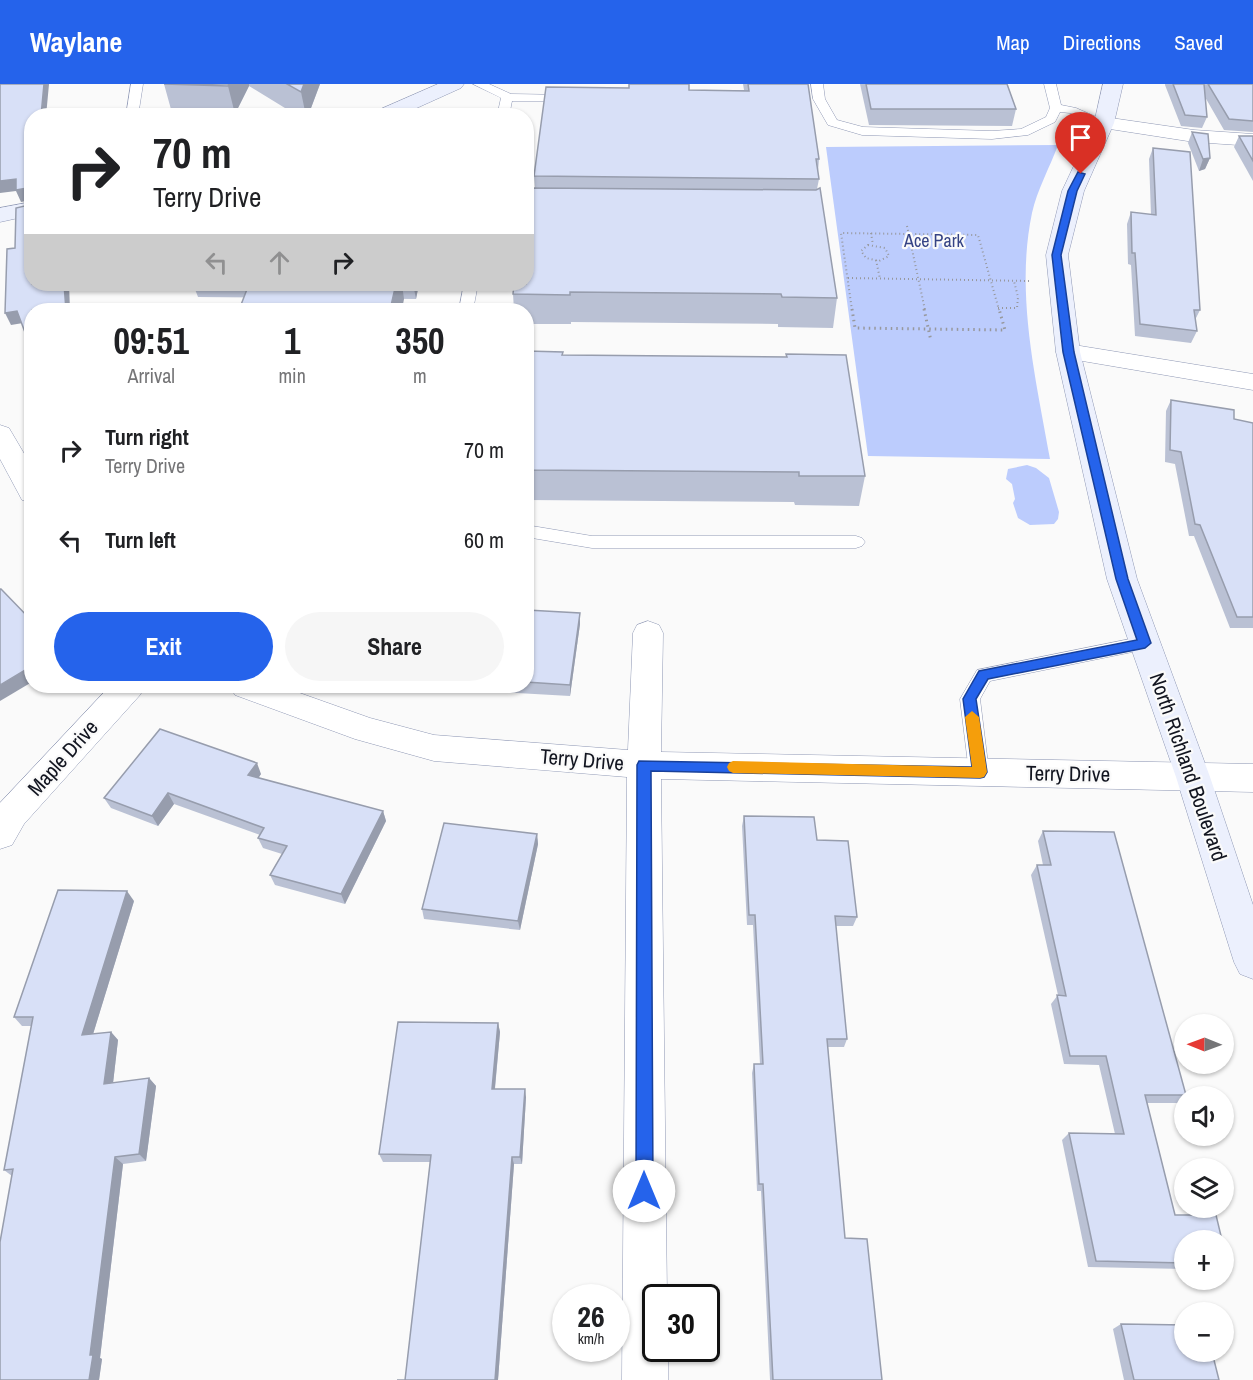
<!DOCTYPE html>
<html lang="en">
<head>
<meta charset="utf-8">
<style>
	:root { --surface:#fff; --page:#f6f6f6; --text:#202124; --muted:#757577; --accent:#2563eb }
	body { margin:0; font-family:"Archivo Narrow",sans-serif; background:var(--page); color:var(--text); height:100vh; display:flex; flex-direction:column; font-size:22px; white-space:nowrap }
	* { box-sizing:border-box; margin:0 }
	p { font-size:20px; color:var(--muted) }
	.icon { flex:none; width:33px; height:33px; fill:none; stroke:currentColor; stroke-width:2; stroke-linecap:round; stroke-linejoin:round }
	.map { position:relative; flex:1; overflow:hidden }
	.side { position:absolute; left:24px; top:219px; width:510px; height:390px; display:flex; flex-direction:column; background:var(--surface); border-radius:24px; box-shadow:0 2px 4px #0004 }
	.side>* { flex:none }
	.hud { position:absolute; left:24px; top:24px; width:510px; height:183px; border-radius:24px; box-shadow:0 2px 4px #0004; background:#fff; color:var(--text); overflow:hidden }
	.needle { width:39px; rotate:271deg }
	.controls { position:absolute; left:1174px; top:930px; display:grid; gap:12px }
	.controls a { display:grid; place-items:center; width:60px; height:60px; border-radius:50%; background:var(--surface); box-shadow:0 2px 4px #0004; font-size:30px }
	.speed { position:absolute; left:552px; top:1200px; display:flex; gap:12px; font-size:30px; font-weight:700; text-align:center }
	.speed>* { display:grid; place-content:center; width:78px; height:78px; border-radius:50%; background:var(--surface); box-shadow:0 2px 4px #0004; line-height:1 }
	.speed small { font-size:15px; font-weight:400 }
	.speed .limit { border:3px solid #111; border-radius:9px; background:#fff; color:#111 }
	.pin { position:absolute; display:grid; place-items:center; width:51px; height:51px; color:#fff; margin:-62px -26px; border-radius:50% 50% 50% 0; rotate:-45deg; box-shadow:0 0 6px #0007 }
	.pin .icon { rotate:45deg }
	.me { position:absolute; width:66px; margin:-33px; rotate:0deg; stroke-linejoin:round; filter:drop-shadow(0 0 4px #0008) }
	.turn { display:flex; align-items:center; gap:21px; height:126px; padding:0 30px; font-size:27px }
	.turn .icon { width:78px; height:78px; stroke-width:2.5 }
	.turn b { display:block; font-size:42px; line-height:51px }
	.lanes { display:flex; align-items:center; height:57px; padding:0 30px; background:#0003; justify-content:center; gap:30px; direction:ltr }
	.lanes .off { opacity:.35 }
	.eta { display:flex; justify-content:space-evenly; align-items:center; height:102px; text-align:center }
	.eta b { font-size:36px; font-weight:800; line-height:42px }
	.primary-button { display:flex; gap:12px; margin-top:auto; padding:12px 30px }
	.primary-button a { flex:1; height:69px; border-radius:36px; background:var(--accent); color:#fff; font-size:24px; font-weight:800; line-height:69px; text-align:center }
	.primary-button a+a { background:var(--page); color:var(--text) }
	ul { padding:0; list-style:none }
	li { display:flex; align-items:center; gap:18px; height:90px; padding:0 30px }
	li div { flex:1 }
	li b { display:block; font-size:22px }
	li em { font-style:normal }
	header { display:flex; align-items:center; gap:36px; box-sizing:border-box; height:84px; padding:0 30px; background:var(--accent); color:#fff }
	header strong { font-size:28px }
	nav { display:flex; gap:33px; margin-inline-start:auto; font-size:21px }
	.map>svg:first-child { display:block }
	.green { fill:#bcccfd }
	.lines { fill:none; stroke-linecap:round; stroke-linejoin:round }
	.lane-casing { stroke:#8f98b5; stroke-width:1 }
	.street-casing { stroke:#8f98b5; stroke-width:1 }
	.secondary-casing { stroke:#8f98b5; stroke-width:1 }
	.path-far1 { stroke:#97989d; stroke-width:2; stroke-dasharray:1 3; stroke-linecap:butt }
	.path { stroke:#97989d; stroke-width:3; stroke-dasharray:1.5 4; stroke-linecap:butt }
	.lane { fill:#fff; fill-rule:evenodd }
	.street { fill:#fff; fill-rule:evenodd }
	.secondary { fill:#ecf0fd; fill-rule:evenodd }
	.wall { fill:#bac1d4 }
	.shaded-wall { fill:#979dad }
	.building { fill:#d8e0f7; stroke:#979dad; stroke-width:1.5 }
	.route { fill:#2563eb; stroke:#184099; stroke-width:1.5 }
	.slow { fill:#f59e0b }
	.labels { text-anchor:middle; stroke-width:4.5; stroke-linejoin:round; paint-order:stroke }
	.far-park-label { font-size:18px; fill:#354385; stroke:#fafafa }
	.street-label { font-size:21px; fill:#121520; stroke:#fafafa }
</style>
</head>
<body>
<header>
<strong>Waylane</strong>
<nav><a>Map</a><a>Directions</a><a>Saved</a></nav>
</header>
<div class="map">
<svg width="1253" height="1296" viewBox="0 0 1253 1296">
	<rect width="100%" height="100%" fill="#fafafa"/>
	<g class="green">
		<path d="M1058,61C1050,83 1037,106 1032,129C1015,210 1036,295 1050,375L868,372L826,63Z"/>
		<path d="M1027,381L1036,384L1049,394L1059,428L1058,435L1054,440L1030,441L1018,434L1013,419L1015,415L1012,400L1006,395L1008,385Z"/>
	</g>
	<g class="lines">
		<g class="lane-casing">
			<g id="lane">
				<path d="M131,0H143L138,32H126Z"/>
				<path d="M473,0H489L511,10L570,11L576,14L570,17H512L509,32H497L501,14Z"/>
				<path d="M811,0H823L825,15L837,36L863,43L992,47L1021,45L1046,33L1050,24L1044,0H1056L1061,21L1076,24L1110,39L1104,43L1070,29L1060,28L1055,38L1028,51L992,55L862,51L828,41L813,15Z"/>
				<path d="M464,200H478L473,226H459Z"/>
				<path d="M526,441L592,452H856L862,454L865,458L862,462L856,464H592L526,453Z"/>
				<path d="M1145,552L1152,554L1154,559L1152,564L990,597L980,615L989,688L986,694L979,696L972,694L969,688L960,615L977,586Z"/>
			</g>
		</g>
		<g class="street-casing">
			<g id="street">
				<path d="M1104,33L1194,46L1253,50V62L1194,58L1097,43L1094,39L1097,35Z"/>
				<path d="M1068,260L1253,290V306L1059,273L1056,268L1059,263Z"/>
				<path d="M0,341L9,344L32,383V418L22,416L0,375Z"/>
				<path d="M648,537L659,541L663,549L661,668L1253,680V708L661,695L667,1214H656V1264H668V1296H622L627,693L434,677L355,655L235,611L230,602H280L370,634L434,651L628,666L633,549L637,541Z"/>
				<path d="M110,602H145L140,611L24,740L12,761L0,765V719Z"/>
			</g>
		</g>
		<g class="secondary-casing">
			<g id="secondary">
				<path d="M438,0H464L461,4L399,32H371L374,28Z"/>
				<path d="M1103,0H1123L1114,39L1084,107L1068,171L1080,268L1137,495L1210,693L1253,821V895L1240,890L1234,878L1176,693L1107,495L1056,268L1046,171L1062,107L1094,39Z"/>
				<path d="M32,118V131L0,138V124Z"/>
			</g>
		</g>
		<g class="path-far1">
			<path d="M907,142L925,226"/>
			<path d="M871,149L873,161"/>
			<path d="M868,161L885,164L889,172L879,177L866,174L861,167Z"/>
			<path d="M876,176L880,195"/>
			<path d="M848,194L1029,197"/>
			<path d="M998,224H1017L1018,213L1014,197"/>
			<path d="M852,226L841,149L978,151L999,226"/>
		</g>
		<g class="path">
			<path d="M852,225L855,244L1005,246L999,225"/>
			<path d="M924,225L931,257"/>
		</g>
		<use href="#lane" class="lane"/>
		<use href="#street" class="street"/>
		<use href="#secondary" class="secondary"/>
	</g>
	<g class="wall">
		<path d="M164,0H320L308,32H298L249,2L235,30L172,29Z"/>
		<path d="M743,0H808L819,75L818,88L819,95L817,105L837,214L833,244L778,243V240L571,238V240H526V226H514L513,210L531,120L535,104L534,92L689,6H744Z"/>
		<path d="M860,0H1007L1016,25L1012,42L869,41Z"/>
		<path d="M1165,0H1253V48L1224,46L1205,13L1207,33L1202,44L1181,42L1165,1Z"/>
		<path d="M1192,48L1210,74L1205,85L1199,87L1188,59Z"/>
		<path d="M1239,52H1253V97L1234,63Z"/>
		<path d="M1153,64L1200,226L1195,236L1197,247L1191,259L1135,252L1131,181L1128,180L1127,140L1131,128L1151,131L1149,75Z"/>
		<path d="M193,200H419L416,215L198,213Z"/>
		<path d="M526,267L563,271L786,273V270L865,392L859,422L795,421L794,418L526,416Z"/>
		<path d="M1171,316L1234,335L1253,339V544H1230L1194,452H1189L1175,380L1165,378L1166,327Z"/>
		<path d="M526,529L580,540L570,612L484,607L483,602H526Z"/>
		<path d="M261,690L258,694L383,727L386,737L345,820L275,801L270,791L282,770L263,764L258,754L260,751L174,720L158,742L111,724L104,714Z"/>
		<path d="M744,732L817,756L857,833L853,842H836L847,955L844,963H828L845,1154L882,1296H770L761,1107H757L752,989L754,980H760L753,841H747L742,742Z"/>
		<path d="M1043,747L1186,1011L1178,1019H1147L1175,1131L1185,1156V1185L1088,1183L1062,1056L1069,1049L1115,1050L1099,981L1064,980L1051,920L1058,911L1031,791L1037,781H1043L1038,757Z"/>
		<path d="M537,750L538,760L520,846L424,835L422,825Z"/>
		<path d="M134,817L93,950L111,948L118,956L113,999L149,994L156,1002L146,1077L123,1080L100,1274L102,1275L99,1296L12,1092L4,1086L32,942H22L14,933Z"/>
		<path d="M498,939L500,948L495,1005L526,1013L522,1080H514L498,1296H397H405L430,1078H383L379,1070Z"/>
		<path d="M1121,1240L1219,1296H1124L1113,1245Z"/>
	</g>
	<g class="shaded-wall">
		<path d="M44,0H49L46,32H41Z"/>
		<path d="M229,0H249V2L235,30L228,2Z"/>
		<path d="M304,0H320L308,32H306L301,8Z"/>
		<path d="M1210,74L1205,85L1199,87L1203,75Z"/>
		<path d="M16,95L27,104L32,116L21,118L16,107L0,109V97Z"/>
		<path d="M64,200H69L70,226H66Z"/>
		<path d="M396,200H402L404,215L402,226H390Z"/>
		<path d="M413,200H419L416,215Z"/>
		<path d="M17,227L23,239L11,241L5,229Z"/>
		<path d="M580,529V540L570,612V601Z"/>
		<path d="M32,582V598L0,617V601Z"/>
		<path d="M257,679L261,690L253,702L248,691Z"/>
		<path d="M168,709L174,720L158,742L152,732Z"/>
		<path d="M383,727L386,737L345,820L341,810Z"/>
		<path d="M537,750L538,760L520,846L518,837Z"/>
		<path d="M127,807L134,817L90,960L82,951Z"/>
		<path d="M498,939L500,948L494,1013L492,1005Z"/>
		<path d="M111,948L118,956L112,1008L104,1000Z"/>
		<path d="M149,994L156,1002L146,1077L139,1070Z"/>
		<path d="M525,1005L526,1013L522,1080L520,1073Z"/>
		<path d="M115,1073L123,1080L100,1274L102,1275L99,1296H89L90,1271Z"/>
		<path d="M512,1073L514,1080L498,1296H495Z"/>
	</g>
	<g class="building">
		<path d="M0,0H44L41,32H32V200H64L66,226L83,222L85,226H32V267L17,227L5,229L7,165L15,164L16,124L29,121V106L27,104L16,106V95L0,97Z"/>
		<path d="M164,0H229L228,2Z"/>
		<path d="M287,0H304L301,8Z"/>
		<path d="M629,0H689V6L749,7L748,0H808L819,75H816L819,95L534,92L546,3L629,4Z"/>
		<path d="M866,0H1007L1016,25H871Z"/>
		<path d="M1173,0H1204L1207,33L1185,31Z"/>
		<path d="M1208,0H1253V37L1229,35Z"/>
		<path d="M1192,48L1208,50L1210,74L1203,75Z"/>
		<path d="M1239,52H1253V77Z"/>
		<path d="M1153,64L1190,68L1200,226H1194L1197,247L1140,240L1135,169H1132L1131,128L1156,131Z"/>
		<path d="M533,104L816,106L820,104L837,214L782,213L781,210L570,208V211L513,210L514,200H526V120H531Z"/>
		<path d="M249,200H396L390,226H239Z"/>
		<path d="M526,267L563,268L562,271L787,273L786,270L846,271L865,392H799V388L526,386Z"/>
		<path d="M1171,316L1234,326V335L1253,339V533H1237L1200,441L1195,440L1181,368L1170,366Z"/>
		<path d="M0,505H1L32,537V582L0,601Z"/>
		<path d="M527,526L580,529L570,601L526,598Z"/>
		<path d="M160,645L257,679L248,691L383,727L341,810L270,791L287,762L258,754L264,744L168,709L152,732L104,714Z"/>
		<path d="M744,732L814,733L817,756L848,757L857,833L835,832L847,955H827L845,1154L867,1155L882,1296H773L763,1100H759L754,980H763L755,831H749Z"/>
		<path d="M444,739L537,750L518,837L422,825Z"/>
		<path d="M1043,747L1114,748L1186,1011H1145L1175,1131H1216L1222,1156H1185V1179L1096,1177L1069,1049L1124,1050L1106,972H1070L1057,911L1066,912L1037,781H1051Z"/>
		<path d="M58,806L127,807L82,951L111,948L104,1000L149,994L139,1070L115,1073L90,1271H93L89,1296H0V1158L13,1085L4,1086L33,933H14Z"/>
		<path d="M398,938L498,939L492,1005H525L520,1073H512L495,1296H397H405L431,1071L379,1070Z"/>
		<path d="M1224,1162L1229,1180H1224Z"/>
		<path d="M1121,1240L1185,1241V1268H1212L1219,1296H1134Z"/>
	</g>
	<path class="route" d="M1078,88L1085,90L1077,107L1061,171L1074,268L1128,495L1151,559L1145,564L988,595L976,615L987,688L984,693L980,694L651,687L653,1107L651,1113L644,1116L638,1113L636,1107L637,681L639,677L972,683L963,615L979,587L1137,556L1116,495L1063,268L1052,171L1068,107Z"/>
	<path class="slow" d="M972,627L979,633L987,688L984,693L980,694L733,689L729,687L727,683L729,679L733,677L972,683L965,633Z"/>
	<g class="labels">
		<g class="far-park-label">
			<text x="934" y="163">Ace Park</text>
		</g>
		<g class="street-label">
			<text transform="translate(63 674) rotate(-48)" y="7">Maple Drive</text>
			<text transform="translate(582 676) rotate(5)" y="7">Terry Drive</text>
			<text transform="translate(1188 683) rotate(71)" y="7">North Richland Boulevard</text>
			<text transform="translate(1068 690) rotate(1)" y="7">Terry Drive</text>
		</g>
	</g>
</svg>
<div class="controls">
<a><svg class="needle" viewBox="-14 -14 28 28"><path d="M0-13l5 13h-10z" fill="#e53935"/><path d="M0 13l5-13h-10z" fill="#757577"/></svg></a>
<a><svg class="icon" aria-label="sound" viewBox="0 0 24 24"><path d="M4 9h4l5-4v14l-5-4H4zM17 9q2 3 0 6"/></svg></a>
<a><svg class="icon" aria-label="layers" viewBox="0 0 24 24"><path d="M12 4l9 5-9 5-9-5zM3 14l9 5 9-5"/></svg></a>
<a>+</a>
<a>−</a>
</div>
<div class="speed"><div>26<small>km/h</small></div><div class="limit">30</div></div>
<div class="pin" style="left:1081px;top:90px;background:#d93025"><svg class="icon" aria-label="arrive" viewBox="0 0 24 24"><path d="M6 21V4h12l-3 4 3 4H6"/></svg></div>
<svg class="me" style="left:644px;top:1107px" viewBox="-20 -20 40 40"><circle r="19" fill="#fff"/><path d="M0-13L10 11 0 6-10 11z" fill="#2563eb"/></svg>
<div class="hud">
<div class="turn"><svg class="icon" aria-label="right" viewBox="0 0 24 24"><path d="M7 20v-9h11M14 6l5 5-5 5"/></svg><div><b>70 m</b>Terry Drive</div></div>
<div class="lanes"><svg class="icon off" aria-label="left" viewBox="0 0 24 24"><path d="M17 20v-9H6M10 6l-5 5 5 5"/></svg><svg class="icon off" aria-label="ahead" viewBox="0 0 24 24"><path d="M12 20V5M6 11l6-6 6 6"/></svg><svg class="icon" aria-label="right" viewBox="0 0 24 24"><path d="M7 20v-9h11M14 6l5 5-5 5"/></svg></div>
</div>
<section class="side">
<div class="eta">
<div><b>09:51</b><p>Arrival</p></div>
<div><b>1</b><p>min</p></div>
<div><b>350</b><p>m</p></div>
</div>
<ul>
<li><svg class="icon" aria-label="right" viewBox="0 0 24 24"><path d="M7 20v-9h11M14 6l5 5-5 5"/></svg><div><b>Turn right</b><p>Terry Drive</p></div><em>70 m</em></li>
<li><svg class="icon" aria-label="left" viewBox="0 0 24 24"><path d="M17 20v-9H6M10 6l-5 5 5 5"/></svg><div><b>Turn left</b></div><em>60 m</em></li>
</ul>
<div class="primary-button"><a>Exit</a><a>Share</a></div>
</section>
</div>
</body>
</html>
